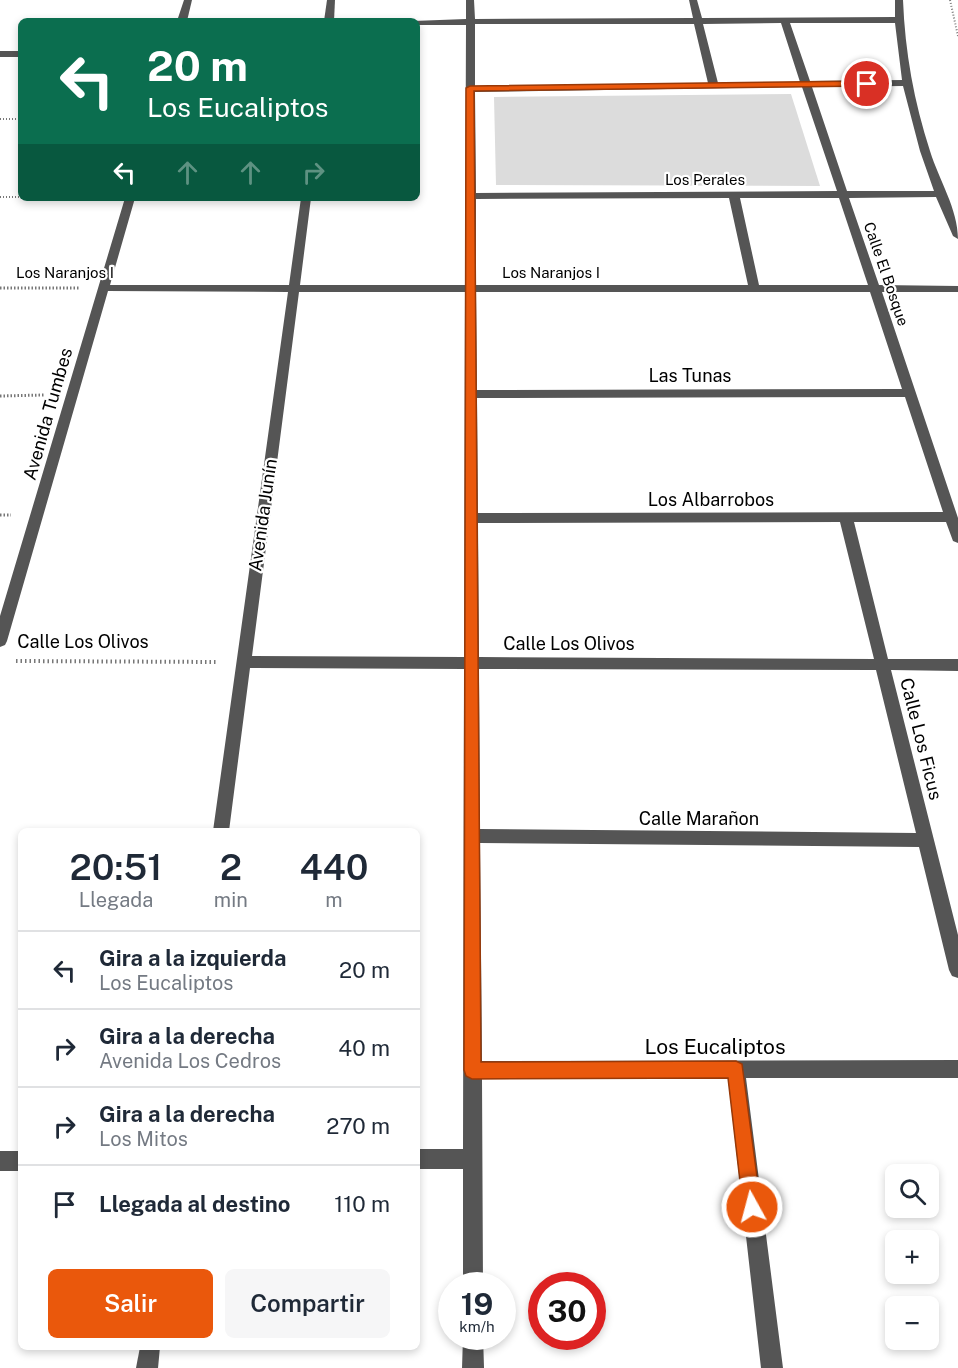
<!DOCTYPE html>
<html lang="es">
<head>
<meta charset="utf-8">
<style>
	:root { --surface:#fff; --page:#f6f6f7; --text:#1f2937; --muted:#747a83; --line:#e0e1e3; --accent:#ea580c }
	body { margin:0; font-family:"Public Sans",sans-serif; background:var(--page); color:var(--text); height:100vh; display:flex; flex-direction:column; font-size:22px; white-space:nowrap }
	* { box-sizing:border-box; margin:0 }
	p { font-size:20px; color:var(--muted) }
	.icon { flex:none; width:33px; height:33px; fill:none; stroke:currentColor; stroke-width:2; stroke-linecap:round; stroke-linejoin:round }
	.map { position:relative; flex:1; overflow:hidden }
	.sheet { position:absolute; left:18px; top:828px; width:402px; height:522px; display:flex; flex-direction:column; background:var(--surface); border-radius:9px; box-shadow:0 3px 9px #0003 }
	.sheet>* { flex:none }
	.top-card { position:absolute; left:18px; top:18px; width:402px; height:183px; border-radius:9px; box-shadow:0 3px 9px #0003; background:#0b6e4f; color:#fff; overflow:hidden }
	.fabs { position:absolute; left:885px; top:1164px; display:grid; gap:12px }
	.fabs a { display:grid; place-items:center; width:54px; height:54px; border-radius:9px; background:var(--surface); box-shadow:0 3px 9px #0003; font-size:30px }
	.speed { position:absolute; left:438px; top:1272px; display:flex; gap:12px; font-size:30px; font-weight:700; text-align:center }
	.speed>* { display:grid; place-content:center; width:78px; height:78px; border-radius:50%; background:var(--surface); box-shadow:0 3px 9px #0003; line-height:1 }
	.speed small { font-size:15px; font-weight:400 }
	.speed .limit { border:9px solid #d22; background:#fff; color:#111 }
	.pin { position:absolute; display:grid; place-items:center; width:51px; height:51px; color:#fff; margin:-26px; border:3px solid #fff; border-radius:50%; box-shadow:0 2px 6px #0007 }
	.me { position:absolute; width:66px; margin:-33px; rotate:353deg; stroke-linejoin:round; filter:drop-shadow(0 0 4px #0008) }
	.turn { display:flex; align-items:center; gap:21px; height:126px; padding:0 30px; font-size:27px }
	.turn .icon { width:78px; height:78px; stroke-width:2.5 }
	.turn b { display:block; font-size:42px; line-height:51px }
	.lanes { display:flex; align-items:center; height:57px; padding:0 30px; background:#0003; justify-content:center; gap:30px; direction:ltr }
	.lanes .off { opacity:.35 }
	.eta { display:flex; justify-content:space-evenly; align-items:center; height:102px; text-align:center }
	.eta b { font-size:36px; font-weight:600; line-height:42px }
	.button { display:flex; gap:12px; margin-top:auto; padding:12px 30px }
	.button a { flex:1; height:69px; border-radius:9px; background:var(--accent); color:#fff; font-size:24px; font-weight:600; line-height:69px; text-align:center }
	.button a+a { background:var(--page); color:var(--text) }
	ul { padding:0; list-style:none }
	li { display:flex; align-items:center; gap:18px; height:78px; padding:0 30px; border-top:2px solid var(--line) }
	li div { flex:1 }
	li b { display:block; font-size:22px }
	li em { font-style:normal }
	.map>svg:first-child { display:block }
	.green { fill:#dcdcdc }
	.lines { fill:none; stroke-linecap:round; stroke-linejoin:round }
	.path-far2 { stroke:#777; stroke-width:2; stroke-dasharray:1 2; stroke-linecap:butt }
	.path-far1 { stroke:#777; stroke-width:3; stroke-dasharray:1.5 2; stroke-linecap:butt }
	.path { stroke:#777; stroke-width:4; stroke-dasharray:1.5 3; stroke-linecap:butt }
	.minor { fill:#555; fill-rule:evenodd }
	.route { fill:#ea580c; stroke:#983908; stroke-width:1.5 }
	.labels { text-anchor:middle; stroke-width:4.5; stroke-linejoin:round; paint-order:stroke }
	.far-street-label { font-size:15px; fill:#000; stroke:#fff }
	.street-label { font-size:18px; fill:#000; stroke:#fff }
	.near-street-label { font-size:21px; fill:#000; stroke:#fff }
</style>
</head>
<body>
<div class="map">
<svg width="958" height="1368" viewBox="0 0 958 1368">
	<rect width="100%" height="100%" fill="#fff"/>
	<path class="green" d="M791,94L820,186L496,185L494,97Z"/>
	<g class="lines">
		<g class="path-far2">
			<path d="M950,0L958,36"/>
			<path d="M0,119H21"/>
			<path d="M0,197H21"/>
		</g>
		<g class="path-far1">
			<path d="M0,288H79"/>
			<path d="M0,396L44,395"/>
			<path d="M0,515H11"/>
		</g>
		<path class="path" d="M16,661L218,662"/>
		<g class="minor">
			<path d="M184,0H192L187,21H177Z"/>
			<path d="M327,0H335L334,21H324Z"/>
			<path d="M466,0H474L475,19L693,18L689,0H697L702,18L895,17V0H903C905,52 914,102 930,151C939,180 958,209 958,239L953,236L936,197L849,198L879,285L958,286V292H882L958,518V543L953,541L946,522H854L888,659H958V671L891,670L958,935V978L952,976L949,970L919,847L480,843L482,1061L958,1060V1078H746L783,1368H761L728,1078L482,1079L483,1286H463V1169H417V1149H463L464,669L250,668L229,831H213L288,292L108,291L7,641L5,645L0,647V616L125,198H135L110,285H289L301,198H311L300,285H465L466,25H417V21H413L466,19ZM781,23L800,82L718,83L703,24ZM790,23H895L902,80L810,81ZM475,24H694L708,83L475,86ZM903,86L920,151L934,191H847L812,87ZM802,87L837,191L476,193L475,92ZM729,198L748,285H476V199ZM740,198H839L868,285H759ZM299,292H465L464,657L252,656ZM476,292H870L902,389L477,390ZM905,397L943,512L478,513L477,398ZM840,522L874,659L479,657L478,523ZM479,669L876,670L916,833L480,829Z"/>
			<rect x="0" y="51" width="21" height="6"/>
			<rect x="0" y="1151" width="21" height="20"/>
			<path d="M463,1336H483L484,1368H462Z"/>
			<path d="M140,1347H160L158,1368H136Z"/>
		</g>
	</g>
	<path class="route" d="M867,81L870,82V86L474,91L481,1062L736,1061L742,1064L761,1207L759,1214L752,1216L746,1214L743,1207L728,1078L472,1079L466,1076L464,1070L466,88L470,86Z"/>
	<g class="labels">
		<g class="far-street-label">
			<text x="705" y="185">Los Perales</text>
			<text x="65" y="278">Los Naranjos I</text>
			<text x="551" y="278">Los Naranjos I</text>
			<text transform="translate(886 274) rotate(71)" y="5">Calle El Bosque</text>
		</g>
		<g class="street-label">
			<text x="690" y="382">Las Tunas</text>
			<text transform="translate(48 414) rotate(-74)" y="6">Avenida Tumbes</text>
			<text x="711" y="506">Los Albarrobos</text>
			<text transform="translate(263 515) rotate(-82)" y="6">Avenida Junín</text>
			<text x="83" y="648">Calle Los Olivos</text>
			<text x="569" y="650">Calle Los Olivos</text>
			<text transform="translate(921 739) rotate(76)" y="6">Calle Los Ficus</text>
			<text x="699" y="825">Calle Marañon</text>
		</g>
		<g class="near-street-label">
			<text x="715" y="1054">Los Eucaliptos</text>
		</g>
	</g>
</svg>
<div class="fabs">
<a><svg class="icon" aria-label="search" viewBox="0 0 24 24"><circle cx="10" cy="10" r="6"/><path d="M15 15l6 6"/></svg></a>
<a>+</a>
<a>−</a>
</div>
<div class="speed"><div>19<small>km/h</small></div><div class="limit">30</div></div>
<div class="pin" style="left:867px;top:84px;background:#d93025"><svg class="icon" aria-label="arrive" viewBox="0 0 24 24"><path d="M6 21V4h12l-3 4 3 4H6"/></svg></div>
<svg class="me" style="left:752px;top:1207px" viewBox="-20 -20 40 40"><circle r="17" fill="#ea580c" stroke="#fff" stroke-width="3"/><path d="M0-11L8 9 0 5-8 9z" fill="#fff"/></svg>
<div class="top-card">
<div class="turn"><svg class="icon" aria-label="left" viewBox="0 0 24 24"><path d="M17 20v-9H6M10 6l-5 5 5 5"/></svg><div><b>20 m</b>Los Eucaliptos</div></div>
<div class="lanes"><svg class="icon" aria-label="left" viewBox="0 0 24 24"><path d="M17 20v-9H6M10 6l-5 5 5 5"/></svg><svg class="icon off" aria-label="ahead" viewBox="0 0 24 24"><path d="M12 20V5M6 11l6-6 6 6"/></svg><svg class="icon off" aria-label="ahead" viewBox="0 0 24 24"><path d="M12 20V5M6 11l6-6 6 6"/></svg><svg class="icon off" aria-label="right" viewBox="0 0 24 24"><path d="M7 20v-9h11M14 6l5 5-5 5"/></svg></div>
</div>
<section class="sheet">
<div class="eta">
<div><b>20:51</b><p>Llegada</p></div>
<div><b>2</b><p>min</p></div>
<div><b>440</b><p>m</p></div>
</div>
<ul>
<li><svg class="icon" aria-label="left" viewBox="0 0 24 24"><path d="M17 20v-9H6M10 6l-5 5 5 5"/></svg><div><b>Gira a la izquierda</b><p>Los Eucaliptos</p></div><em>20 m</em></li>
<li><svg class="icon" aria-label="right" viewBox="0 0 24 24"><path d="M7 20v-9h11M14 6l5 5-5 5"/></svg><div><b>Gira a la derecha</b><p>Avenida Los Cedros</p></div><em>40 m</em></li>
<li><svg class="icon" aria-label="right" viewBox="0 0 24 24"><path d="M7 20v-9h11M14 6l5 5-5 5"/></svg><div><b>Gira a la derecha</b><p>Los Mitos</p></div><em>270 m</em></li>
<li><svg class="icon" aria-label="arrive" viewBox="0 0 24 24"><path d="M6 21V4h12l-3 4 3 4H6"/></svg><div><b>Llegada al destino</b></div><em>110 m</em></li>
</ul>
<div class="button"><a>Salir</a><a>Compartir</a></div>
</section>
</div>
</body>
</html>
